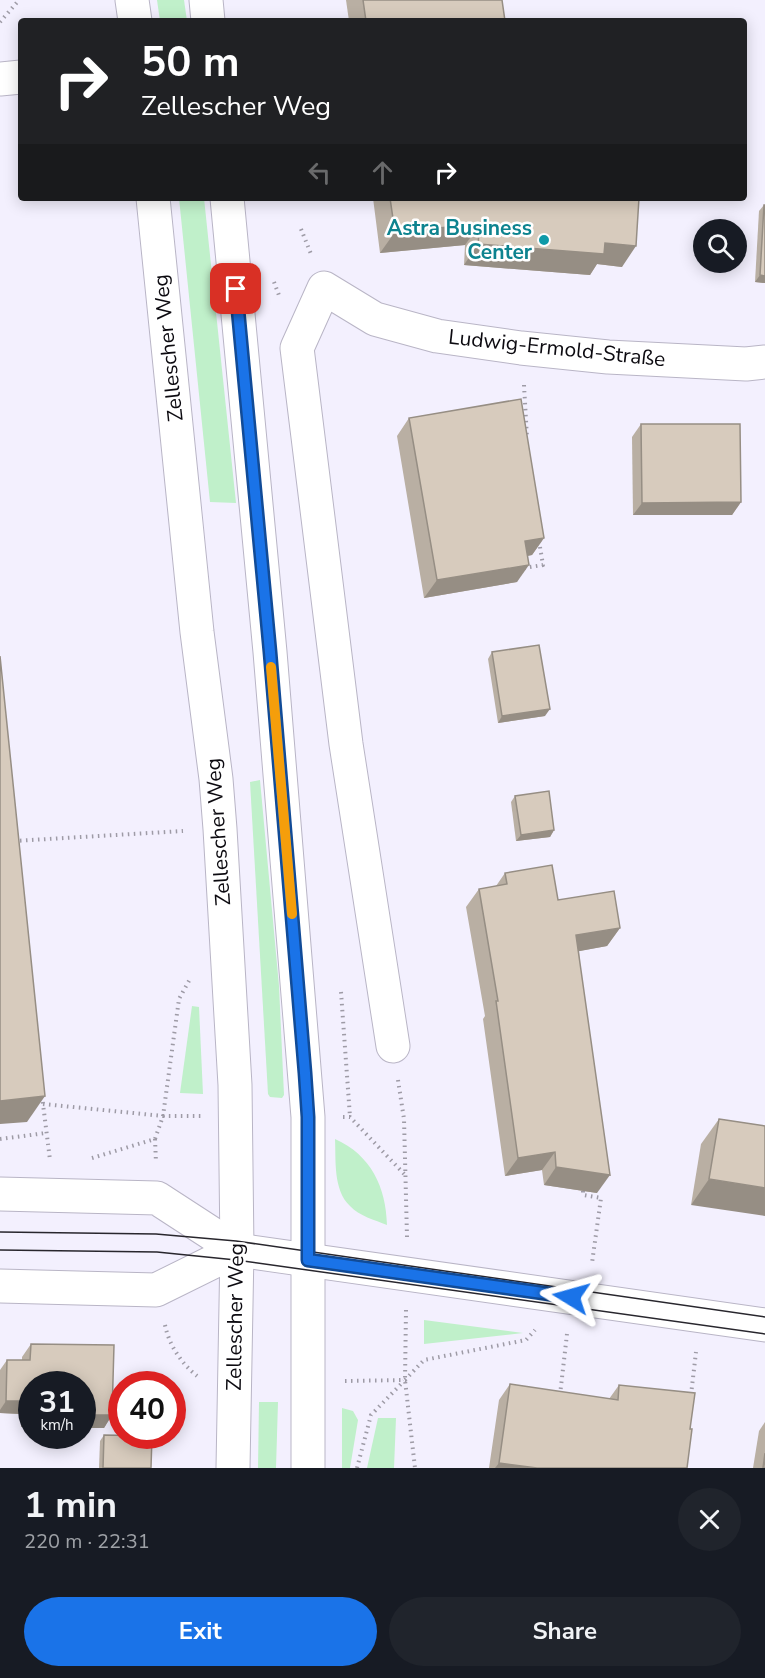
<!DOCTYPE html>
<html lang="en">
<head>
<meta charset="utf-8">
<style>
	:root { --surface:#171b24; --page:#20242c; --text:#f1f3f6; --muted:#9ea1a6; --accent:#1a73e8 }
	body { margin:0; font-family:"Nunito Sans",sans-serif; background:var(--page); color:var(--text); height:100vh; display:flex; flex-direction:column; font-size:22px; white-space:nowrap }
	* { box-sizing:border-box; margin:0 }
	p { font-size:20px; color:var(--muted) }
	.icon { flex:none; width:33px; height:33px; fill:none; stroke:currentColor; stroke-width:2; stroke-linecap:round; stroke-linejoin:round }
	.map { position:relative; height:1468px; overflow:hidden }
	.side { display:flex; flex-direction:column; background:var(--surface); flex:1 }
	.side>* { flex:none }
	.guide { position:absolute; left:18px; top:18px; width:729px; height:183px; border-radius:6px; box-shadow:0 3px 15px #0003; background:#202124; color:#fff; overflow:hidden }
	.controls { position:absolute; left:693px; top:219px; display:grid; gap:12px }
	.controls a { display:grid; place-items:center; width:54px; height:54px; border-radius:50%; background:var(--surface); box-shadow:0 3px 15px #0003; font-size:30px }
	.speed { position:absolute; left:18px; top:1371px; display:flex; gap:12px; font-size:30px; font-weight:700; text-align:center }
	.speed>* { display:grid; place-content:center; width:78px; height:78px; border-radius:50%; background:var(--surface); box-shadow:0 3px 15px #0003; line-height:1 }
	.speed small { font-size:15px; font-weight:400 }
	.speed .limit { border:9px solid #d22; background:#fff; color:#111 }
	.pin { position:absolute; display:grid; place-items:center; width:51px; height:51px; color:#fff; margin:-26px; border-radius:12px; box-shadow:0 3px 9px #0006 }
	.me { position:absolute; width:66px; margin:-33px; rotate:278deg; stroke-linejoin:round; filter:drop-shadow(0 0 4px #0008) }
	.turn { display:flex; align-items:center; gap:21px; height:126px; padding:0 24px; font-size:27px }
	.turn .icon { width:78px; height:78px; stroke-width:2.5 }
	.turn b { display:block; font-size:42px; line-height:51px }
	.lanes { display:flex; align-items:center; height:57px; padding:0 24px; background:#0003; justify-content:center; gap:30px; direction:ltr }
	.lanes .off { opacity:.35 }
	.round { display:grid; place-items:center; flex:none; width:63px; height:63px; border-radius:32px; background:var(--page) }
	.head { display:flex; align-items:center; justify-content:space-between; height:102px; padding:0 24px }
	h1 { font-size:36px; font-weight:700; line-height:45px }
	.primary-button { display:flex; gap:12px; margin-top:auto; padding:12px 24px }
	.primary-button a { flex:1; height:69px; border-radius:36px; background:var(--accent); color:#fff; font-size:24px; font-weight:700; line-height:69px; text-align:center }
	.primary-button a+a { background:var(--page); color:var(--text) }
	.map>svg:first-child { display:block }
	.green { fill:#c0f0ca }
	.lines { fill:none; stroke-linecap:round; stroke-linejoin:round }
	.minor-casing { stroke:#b9b5c6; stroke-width:35 }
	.major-casing { stroke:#b9b5c6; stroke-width:35 }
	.path { stroke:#9e9ba6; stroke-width:4; stroke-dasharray:1.5 4.5; stroke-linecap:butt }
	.minor { stroke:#fff; stroke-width:33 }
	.major { stroke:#fff; stroke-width:33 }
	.tram { stroke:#28262d; stroke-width:1.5 }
	.wall { fill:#b9afa3 }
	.shaded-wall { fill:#968e84 }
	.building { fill:#d7cbbd; stroke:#968e84; stroke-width:1.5 }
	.route-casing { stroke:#114b97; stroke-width:15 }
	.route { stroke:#1a73e8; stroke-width:10 }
	.slow { stroke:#f59e0b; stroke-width:10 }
	.culture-dot { fill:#0f9aa8; stroke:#fff; stroke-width:2 }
	.labels { text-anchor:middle; stroke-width:5; stroke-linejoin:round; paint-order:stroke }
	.culture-label { font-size:21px; font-weight:bold; fill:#0d838f; stroke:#fff; text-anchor:end }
	.street-label { font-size:21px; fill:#0c0a10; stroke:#fff }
</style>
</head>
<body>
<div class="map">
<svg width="765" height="1468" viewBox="0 0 765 1468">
	<rect width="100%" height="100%" fill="#f3f0fe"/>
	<g class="green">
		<path d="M157,0H184L187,21H160Z"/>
		<path d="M179,198H204L236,503L210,502Z"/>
		<path d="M260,780L279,986L284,1095L282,1098L270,1097L268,1094L250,782Z"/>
		<path d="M192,1006L199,1007L203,1094L180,1093Z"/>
		<path d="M335,1139C371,1155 386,1187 387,1225C375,1220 359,1216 350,1206C333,1190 336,1160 335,1139Z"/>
		<path d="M424,1320L523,1333L424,1344Z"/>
		<path d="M259,1402H278L276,1468H258Z"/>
		<path d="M342,1408L353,1411L358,1420L350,1468H342Z"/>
		<path d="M378,1418H396L394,1468H367Z"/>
	</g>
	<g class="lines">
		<g class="minor-casing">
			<g id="minor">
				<path d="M0,79L21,77"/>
				<path d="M393,1046L346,744L297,348L324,288L375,319L437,336L521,348L608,357L746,364L765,362"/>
				<path d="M0,1194L157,1198L237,1250L765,1325"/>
				<path d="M0,1286L156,1290L237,1250"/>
			</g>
		</g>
		<g class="major-casing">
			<g id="major">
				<path d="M132,0L135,21"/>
				<path d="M206,0L208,21"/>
				<path d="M153,198L197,632L216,779L220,829L235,1085L237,1250L233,1468"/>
				<path d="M227,198L270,652L308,1117V1468"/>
			</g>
		</g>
		<g class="path">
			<path d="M0,22L19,0"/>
			<path d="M301,229L311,254"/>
			<path d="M274,282L280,298"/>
			<path d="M524,385L527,438"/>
			<path d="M524,568L543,565L539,541"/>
			<path d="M14,841L183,831"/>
			<path d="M341,992L350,1117"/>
			<path d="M398,1080L404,1119L407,1237"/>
			<path d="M42,1096L50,1160"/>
			<path d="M43,1104L163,1116L179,999L190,979"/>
			<path d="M343,1117H350L407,1177"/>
			<path d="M0,1139L46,1133"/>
			<path d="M155,1139L156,1163"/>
			<path d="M92,1158L155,1139L163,1116H201"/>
			<path d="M583,1191V1195L601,1198L592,1263"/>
			<path d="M406,1310L405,1380L415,1468"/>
			<path d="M165,1325C169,1345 181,1363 197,1376"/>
			<path d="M345,1381L405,1380L424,1360L526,1340L535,1330"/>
			<path d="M560,1395L567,1334"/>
			<path d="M691,1395L696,1352"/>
			<path d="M357,1468L371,1415L404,1381"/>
		</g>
		<use href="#minor" class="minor"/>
		<use href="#major" class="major"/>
		<g class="tram">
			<path d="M0,1232L156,1234L236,1241L765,1317"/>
			<path d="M0,1250L157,1252L236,1260L765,1334"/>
		</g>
	</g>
	<g class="wall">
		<path d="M346,0H502L505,21H349Z"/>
		<path d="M373,198H639L622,267L597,264L590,275L464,265L465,245L380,253Z"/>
		<path d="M764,205L765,283L755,282L759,211Z"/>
		<path d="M409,418L544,538L532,555L527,556L517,582L424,598L397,436Z"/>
		<path d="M641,424L741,502L732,515H633L632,437Z"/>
		<path d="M492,652L545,716L498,723L488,659Z"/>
		<path d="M515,796L554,830L550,837L516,841L511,802Z"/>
		<path d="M505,873L558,900L620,928L607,946L579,951L597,1193L544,1185L542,1170L505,1176L483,1019L485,1016L466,907L479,889L496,886Z"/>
		<path d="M719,1119L765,1126L691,1205L701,1144Z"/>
		<path d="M31,1344L112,1415L104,1428L21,1427V1414L0,1413V1370L7,1360H22V1357Z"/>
		<path d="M510,1384L609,1399L619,1385L690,1429L687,1468H489L499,1400Z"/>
		<path d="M765,1422V1468H753L759,1431Z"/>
		<path d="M104,1435L151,1468H99L100,1441Z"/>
	</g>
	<g class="shaded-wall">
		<path d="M480,224L465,245L380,253L395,232Z"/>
		<path d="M605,243L636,246L622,267L597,264L590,275L464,265L478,244Z"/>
		<path d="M760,275L765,276V283L755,282Z"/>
		<path d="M741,502L732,515H633L642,503Z"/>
		<path d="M544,538L532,555L512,559L525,541Z"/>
		<path d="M529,565L517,582L424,598L437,580Z"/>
		<path d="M550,709L545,716L498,723L502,716Z"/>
		<path d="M554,830L550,837L516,841L521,835Z"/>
		<path d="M620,928L607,946L564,954L576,935Z"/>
		<path d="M45,1096L27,1122L0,1124V1101Z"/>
		<path d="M555,1152L542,1170L505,1176L518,1158Z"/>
		<path d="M556,1167L610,1175L597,1193L544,1185Z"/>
		<path d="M709,1179L765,1188V1216L691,1205Z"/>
		<path d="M6,1401H30L21,1414L0,1413V1410Z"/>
		<path d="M30,1414H32V1427H21Z"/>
		<path d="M82,1415H112L104,1428H82Z"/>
		<path d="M499,1463L537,1468H495Z"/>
	</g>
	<g class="building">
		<path d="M363,0H502L505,21H366Z"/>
		<path d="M390,198H639L636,246L605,243L604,254L478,244L480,224L395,232Z"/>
		<path d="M764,205H765V276L760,275Z"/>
		<path d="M521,399L544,538L525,541L529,565L437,580L409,418Z"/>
		<path d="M641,424H740L741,502L642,503Z"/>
		<path d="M539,645L550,709L502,716L492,652Z"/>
		<path d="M0,656L45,1096L0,1101Z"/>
		<path d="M549,791L554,830L521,835L515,796Z"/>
		<path d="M552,865L558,900L614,891L620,928L576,935L610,1175L556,1167L555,1152L518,1158L496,1001H498L479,889L507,884L505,873Z"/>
		<path d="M719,1119L765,1126V1188L709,1179Z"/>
		<path d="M31,1344L114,1345L112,1415H82V1384H32V1414H30V1401H6L7,1360H30Z"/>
		<path d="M510,1384L618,1400L619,1385L695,1393L690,1429H692L687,1468H537L499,1463Z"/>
		<path d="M104,1435L152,1436L151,1468H103Z"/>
		<path d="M765,1453V1468H763Z"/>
	</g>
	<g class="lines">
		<g class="route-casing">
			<path id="route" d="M236,289L270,652L305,1073L308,1117V1260L571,1297"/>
		</g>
		<use href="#route" class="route"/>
		<path class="slow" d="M271,667L292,914"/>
	</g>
	<circle class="culture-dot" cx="544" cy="240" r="6"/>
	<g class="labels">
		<g class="culture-label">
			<text x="532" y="235">Astra Business<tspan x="532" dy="24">Center</tspan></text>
		</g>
		<g class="street-label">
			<text transform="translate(168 348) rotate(-96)" y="7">Zellescher Weg</text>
			<text transform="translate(557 348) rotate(6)" y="7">Ludwig-Ermold-Straße</text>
			<text transform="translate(218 832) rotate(-94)" y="7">Zellescher Weg</text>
			<text transform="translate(235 1317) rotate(-89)" y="7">Zellescher Weg</text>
		</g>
	</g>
</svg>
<div class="controls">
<a><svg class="icon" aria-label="search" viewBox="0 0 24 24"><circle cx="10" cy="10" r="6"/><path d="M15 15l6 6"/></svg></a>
</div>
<div class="speed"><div>31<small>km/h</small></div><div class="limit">40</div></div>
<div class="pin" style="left:236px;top:289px;background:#d93025"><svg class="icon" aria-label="arrive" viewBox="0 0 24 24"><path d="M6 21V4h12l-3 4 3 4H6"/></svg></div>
<svg class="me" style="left:571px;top:1297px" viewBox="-20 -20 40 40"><path d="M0-17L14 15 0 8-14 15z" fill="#1a73e8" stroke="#fff" stroke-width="4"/></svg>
<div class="guide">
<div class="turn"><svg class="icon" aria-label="right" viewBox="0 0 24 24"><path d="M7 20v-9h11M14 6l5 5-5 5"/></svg><div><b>50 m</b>Zellescher Weg</div></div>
<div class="lanes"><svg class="icon off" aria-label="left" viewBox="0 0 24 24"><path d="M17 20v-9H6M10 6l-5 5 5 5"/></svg><svg class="icon off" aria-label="ahead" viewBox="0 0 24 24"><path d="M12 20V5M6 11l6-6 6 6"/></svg><svg class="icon" aria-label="right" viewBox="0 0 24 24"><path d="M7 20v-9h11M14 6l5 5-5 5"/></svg></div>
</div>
</div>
<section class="side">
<div class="head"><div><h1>1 min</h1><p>220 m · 22:31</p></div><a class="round"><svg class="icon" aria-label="close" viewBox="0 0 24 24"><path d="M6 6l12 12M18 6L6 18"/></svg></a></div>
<div class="primary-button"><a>Exit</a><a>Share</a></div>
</section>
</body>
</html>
